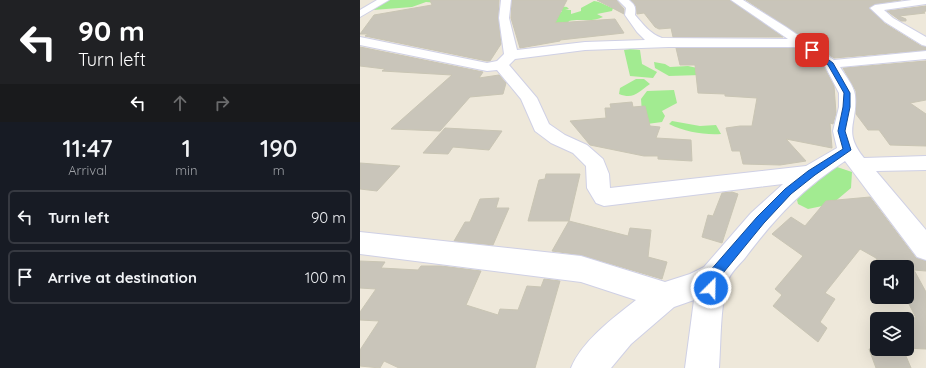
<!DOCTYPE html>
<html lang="en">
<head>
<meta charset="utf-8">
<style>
	:root { --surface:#171b24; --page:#20242c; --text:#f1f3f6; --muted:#9ea1a6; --line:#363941 }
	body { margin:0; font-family:Quicksand,sans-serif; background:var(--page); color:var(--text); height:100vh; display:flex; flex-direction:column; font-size:15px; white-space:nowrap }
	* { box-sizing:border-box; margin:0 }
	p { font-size:13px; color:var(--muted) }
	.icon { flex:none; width:22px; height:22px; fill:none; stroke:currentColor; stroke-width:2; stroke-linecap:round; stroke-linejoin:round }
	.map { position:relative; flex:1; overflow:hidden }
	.side { display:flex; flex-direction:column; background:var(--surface); width:360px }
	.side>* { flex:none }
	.top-card { background:#202124; color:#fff; overflow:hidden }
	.controls { position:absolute; left:510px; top:260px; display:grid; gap:8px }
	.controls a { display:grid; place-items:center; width:44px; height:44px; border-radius:6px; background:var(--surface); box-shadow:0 4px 16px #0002; font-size:20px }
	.pin { position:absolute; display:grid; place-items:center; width:34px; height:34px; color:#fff; margin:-17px; border-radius:8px; box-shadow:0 2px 6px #0006 }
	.me { position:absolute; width:44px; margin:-22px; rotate:23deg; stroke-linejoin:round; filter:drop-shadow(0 0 3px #0008) }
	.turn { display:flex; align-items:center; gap:14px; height:84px; padding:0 12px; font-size:18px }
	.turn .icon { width:52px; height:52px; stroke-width:2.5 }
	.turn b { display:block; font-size:28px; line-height:34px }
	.lanes { display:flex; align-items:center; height:38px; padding:0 12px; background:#0003; justify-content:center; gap:20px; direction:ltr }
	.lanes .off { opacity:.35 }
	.eta { display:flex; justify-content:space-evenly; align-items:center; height:68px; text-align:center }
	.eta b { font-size:24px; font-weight:600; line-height:28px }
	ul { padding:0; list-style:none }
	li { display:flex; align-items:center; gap:12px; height:54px; margin:0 8px 6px; padding:0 4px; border:2px solid var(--line); border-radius:6px }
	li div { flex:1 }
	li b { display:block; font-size:15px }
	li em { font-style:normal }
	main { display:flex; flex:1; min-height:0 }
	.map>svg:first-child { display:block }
	.green { fill:#a2eb91 }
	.building { fill:#c9c5ba; stroke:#c9c5b4 }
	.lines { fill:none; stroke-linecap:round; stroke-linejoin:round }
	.minor-casing { stroke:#cfd0e5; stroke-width:2 }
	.minor { fill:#fff; fill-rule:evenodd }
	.route { fill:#1a73e8; stroke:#114b97 }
</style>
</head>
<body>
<main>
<section class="side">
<div class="top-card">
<div class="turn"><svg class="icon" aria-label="left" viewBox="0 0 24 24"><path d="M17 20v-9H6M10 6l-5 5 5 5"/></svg><div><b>90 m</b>Turn left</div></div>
<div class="lanes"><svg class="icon" aria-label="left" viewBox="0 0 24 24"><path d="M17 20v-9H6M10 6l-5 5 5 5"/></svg><svg class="icon off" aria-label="ahead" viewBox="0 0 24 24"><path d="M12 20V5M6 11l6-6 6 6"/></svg><svg class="icon off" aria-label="right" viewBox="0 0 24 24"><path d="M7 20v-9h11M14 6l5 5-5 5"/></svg></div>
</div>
<div class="eta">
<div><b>11:47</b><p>Arrival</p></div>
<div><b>1</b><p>min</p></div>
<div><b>190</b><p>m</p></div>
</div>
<ul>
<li><svg class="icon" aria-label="left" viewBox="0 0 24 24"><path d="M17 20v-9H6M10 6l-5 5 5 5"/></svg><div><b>Turn left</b></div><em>90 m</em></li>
<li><svg class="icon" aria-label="arrive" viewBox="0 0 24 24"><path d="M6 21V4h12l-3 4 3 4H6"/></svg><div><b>Arrive at destination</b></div><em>100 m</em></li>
</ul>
</section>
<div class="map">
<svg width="566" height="368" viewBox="0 0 566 368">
	<rect width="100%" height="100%" fill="#eee8da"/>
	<g class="green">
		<path d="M29,0H74L78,3L66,2L52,7L13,10Z"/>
		<path d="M234,1C242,2 246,6 253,8L252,11L237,14L243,17C231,23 221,18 209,21L207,25L190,24L202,11L197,6L207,7L209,9L205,10H211V14L221,11V8Z"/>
		<path d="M270,49L280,50L282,64L297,72L293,78L270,76L264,50Z"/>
		<path d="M294,62L305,64L310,67L328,66L342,69L341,75L309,76L295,68Z"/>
		<path d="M276,79H284L290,84C278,92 274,100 259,94L260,88Z"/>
		<path d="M314,90L317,103L302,111L305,116L302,122L287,124L282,113L281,99L287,91Z"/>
		<path d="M312,121L340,126L356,125L361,134C344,135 325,132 309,124Z"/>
		<path d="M474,166L492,172L491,188L472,204L448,209L438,204L437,200L440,195L455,184Z"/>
	</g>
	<g class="building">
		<path d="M70,0H139L138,18L141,44L130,61H127L5,36L8,34H0L14,15L72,5Z"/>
		<path d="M152,0H207L195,23L255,19L264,33L200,40V41L160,48L151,18Z"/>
		<path d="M237,0H256L264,9V14Z"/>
		<path d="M271,0H370L423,37H313L311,28L299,29L295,27L284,13L277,14L276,6Z"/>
		<path d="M386,0H541L515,4L509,8L524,23L561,46L566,47V50L474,58Z"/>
		<path d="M566,6V11L562,12L565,13L539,16L546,19V21H541L527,11Z"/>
		<path d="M0,47L123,72L119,78L139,75L146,83L143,94L110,97L80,131L31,129L92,75L22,71L25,69L0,66Z"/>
		<path d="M316,48H439L464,67L474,86L476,113L473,124L470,123L472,148L426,139L446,161L420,165L383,164L380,151H372L366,128L380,126H392L397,98L365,96V94L338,93L335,65H320Z"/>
		<path d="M566,61V100L550,103L566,114V146L530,145L519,130H508L496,114V91L483,68Z"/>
		<path d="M272,102L273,107L285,106L290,126L300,127L296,138L331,140L332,161L298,159V156H284L230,145L210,121L246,118L245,108H251L250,104Z"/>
		<path d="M85,128L142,131L129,150L93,147L88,154L63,153Z"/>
		<path d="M0,163L40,166L17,191L0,189Z"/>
		<path d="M186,174H220L209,221H168L179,180L185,179Z"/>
		<path d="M372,192L378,194L362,243L342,237L348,215L353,216L362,193Z"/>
		<path d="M510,197L556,258L566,261V271L554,270L566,292V349L547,348V317L556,318L547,300V267H521L516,258L500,249L465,293L475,299L460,322L467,328L458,342L413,306L422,295L415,289L443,256L412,234L431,217L445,226L466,201Z"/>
		<path d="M139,198L136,208H149L133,245L94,241L105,222H110L120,199Z"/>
		<path d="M209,221L268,236L270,228L291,230L288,257L307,262L302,279L221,255L192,251Z"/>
		<path d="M0,261L25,262L21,268L58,270L61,266H81L121,271L106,305L138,315L140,309L158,310L167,286L181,287L184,279L200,281L175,368H39L24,361L20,368L0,366V350L19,321L0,320V312L16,289L0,288Z"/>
		<path d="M509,349H543L551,368H516Z"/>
	</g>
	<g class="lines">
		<g class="minor-casing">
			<g id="minor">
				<path d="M17,0H29L0,17V10Z"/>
				<path d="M141,0H151L149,18L157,50L225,42L285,40L277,32L265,15L266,8L258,0H269C275,5 276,7 275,15C283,24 290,34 302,38L428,39L371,0H383L426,27L474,60L566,51V59L480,67C485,75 494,86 495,95C498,123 482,131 504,158L566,156V170L516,171L566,230V260L557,257L485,161C441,190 416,217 385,258C379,265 369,274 367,283C360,310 361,340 359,368H325L334,300L314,307L271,344L251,368H211C222,341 253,318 276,300L221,282L0,254V232L221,256L305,282L330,274L344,267L391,213L423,184L244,206L236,203L227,188L226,166L213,153L191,143L175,131L161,99L137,70L127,71L0,45V37L127,63L137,61L144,54L139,18ZM309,47H439L465,66L479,93V107L473,131L477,148L446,166L250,188L249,174L243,159L227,145L205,135L189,124L177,98L149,65L155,59L225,50Z"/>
				<path d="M552,0H566V4L524,10L533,18L566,37V46L562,45L525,22L510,8L515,5Z"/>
			</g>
		</g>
		<use href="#minor" class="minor"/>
	</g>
	<path class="route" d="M450,49H454L473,63L490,93V107L485,131L491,150L455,175L431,194L404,223L359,278L355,292L351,293L347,292L345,288L349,272L397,217L425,189L448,171L483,149L478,131L483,107L484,93L468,65L450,51Z"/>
</svg>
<div class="controls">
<a><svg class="icon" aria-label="sound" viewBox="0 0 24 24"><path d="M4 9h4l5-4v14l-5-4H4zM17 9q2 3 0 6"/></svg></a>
<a><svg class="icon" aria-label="layers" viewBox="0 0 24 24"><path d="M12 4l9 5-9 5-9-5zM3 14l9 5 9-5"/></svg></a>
</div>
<div class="pin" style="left:452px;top:50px;background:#d93025"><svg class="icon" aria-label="arrive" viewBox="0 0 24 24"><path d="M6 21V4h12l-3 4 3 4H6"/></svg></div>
<svg class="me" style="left:351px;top:288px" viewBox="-20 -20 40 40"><circle r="17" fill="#1a73e8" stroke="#fff" stroke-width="3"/><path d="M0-11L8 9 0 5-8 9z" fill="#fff"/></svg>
</div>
</main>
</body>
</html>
